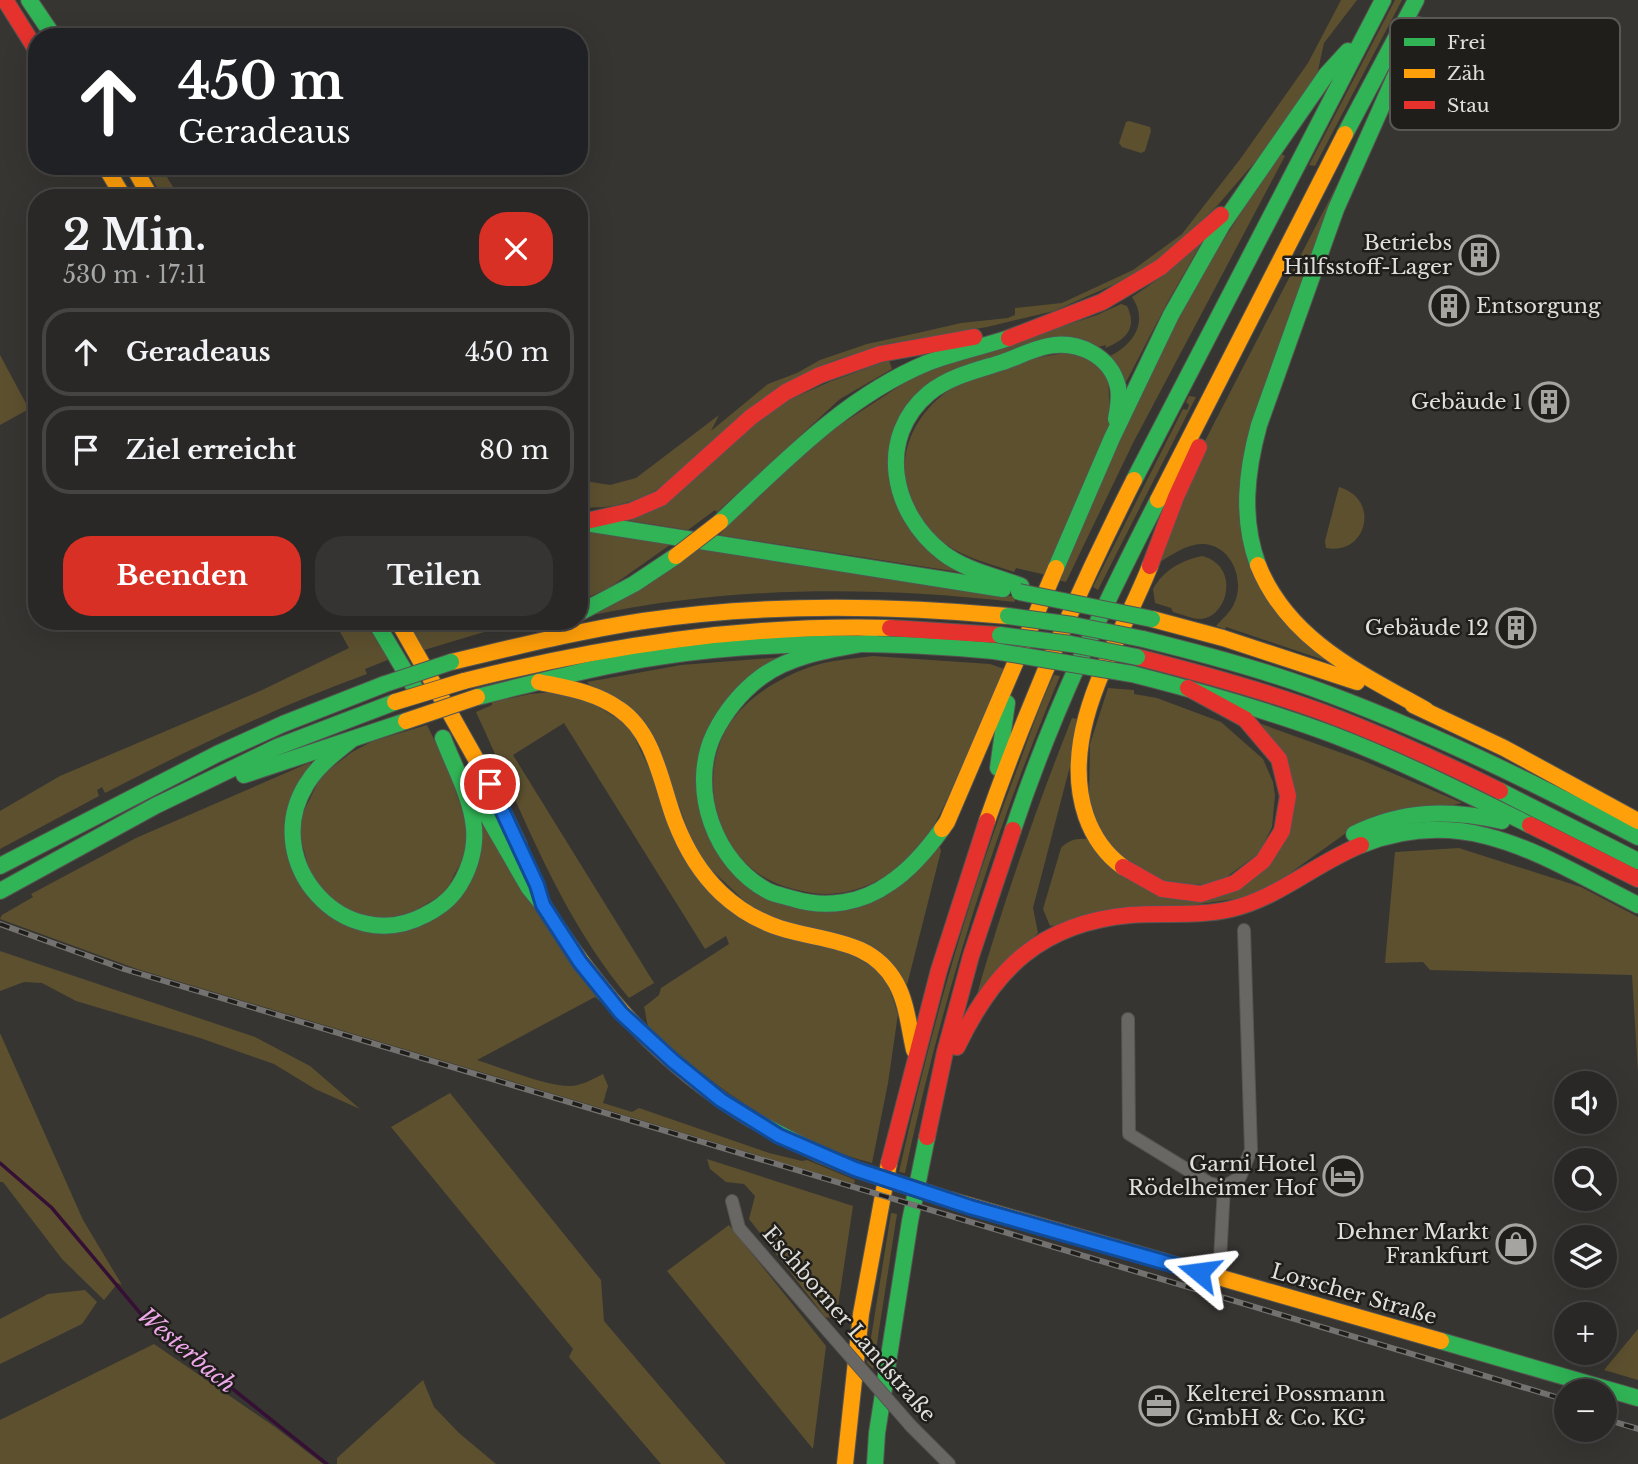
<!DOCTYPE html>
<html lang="de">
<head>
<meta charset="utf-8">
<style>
	:root { --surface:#292826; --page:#353432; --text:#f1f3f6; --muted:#a5a6a7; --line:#454443; --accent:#d93025 }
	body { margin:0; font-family:"Libre Baskerville",serif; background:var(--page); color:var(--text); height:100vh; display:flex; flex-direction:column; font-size:26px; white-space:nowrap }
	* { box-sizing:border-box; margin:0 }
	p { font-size:23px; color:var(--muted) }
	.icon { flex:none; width:38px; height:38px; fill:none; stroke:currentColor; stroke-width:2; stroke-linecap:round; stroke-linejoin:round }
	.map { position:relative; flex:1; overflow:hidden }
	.sheet { position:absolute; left:28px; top:189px; width:560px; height:441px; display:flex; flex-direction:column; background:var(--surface); border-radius:28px; box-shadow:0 7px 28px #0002,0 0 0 2px var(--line) }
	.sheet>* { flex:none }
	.guide { position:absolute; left:28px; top:28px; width:560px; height:147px; border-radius:28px; box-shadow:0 7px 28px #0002,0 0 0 2px var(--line); background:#202124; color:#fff; overflow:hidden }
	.fabs { position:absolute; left:1554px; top:1071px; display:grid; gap:14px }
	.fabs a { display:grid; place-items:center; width:63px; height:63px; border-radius:50%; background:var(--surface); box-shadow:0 7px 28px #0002,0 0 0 2px var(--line); font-size:35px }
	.pin { position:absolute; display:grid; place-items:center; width:60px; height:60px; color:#fff; margin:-30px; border:4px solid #fff; border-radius:50%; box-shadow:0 2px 7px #0007 }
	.me { position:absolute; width:77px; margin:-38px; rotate:286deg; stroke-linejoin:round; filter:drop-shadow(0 0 5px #0008) }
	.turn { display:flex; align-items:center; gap:24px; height:147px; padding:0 35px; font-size:32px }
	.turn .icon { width:91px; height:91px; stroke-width:2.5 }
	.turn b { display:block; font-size:49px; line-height:60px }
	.round { display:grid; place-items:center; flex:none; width:74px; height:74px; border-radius:28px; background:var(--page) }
	.head { display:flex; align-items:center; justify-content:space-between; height:119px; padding:0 35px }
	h1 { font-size:42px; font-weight:700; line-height:52px }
	.primary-button { display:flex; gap:14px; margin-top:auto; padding:14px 35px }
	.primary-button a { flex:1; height:80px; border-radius:28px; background:var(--accent); color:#fff; font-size:28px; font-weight:700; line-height:80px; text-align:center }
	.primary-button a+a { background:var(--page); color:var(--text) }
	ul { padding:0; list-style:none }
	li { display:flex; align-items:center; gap:21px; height:88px; margin:0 14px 10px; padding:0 21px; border:4px solid var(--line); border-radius:28px }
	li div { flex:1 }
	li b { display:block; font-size:26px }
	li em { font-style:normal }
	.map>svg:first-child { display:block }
	.green { fill:#5c502f }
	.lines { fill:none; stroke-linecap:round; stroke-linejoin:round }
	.stream { stroke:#350f34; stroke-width:3.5 }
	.street-casing { stroke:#555451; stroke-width:14 }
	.fast-casing { stroke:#555451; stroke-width:18 }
	.slow-casing { stroke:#555451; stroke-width:18 }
	.jam-casing { stroke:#555451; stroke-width:18 }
	.street { stroke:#686764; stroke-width:12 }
	.fast { stroke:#30b455; stroke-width:16 }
	.slow { stroke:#ff9f0a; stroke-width:16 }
	.jam { stroke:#e5322d; stroke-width:16 }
	.rail-casing { stroke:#737270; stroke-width:6 }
	.rail { stroke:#1f1e1b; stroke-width:3.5; stroke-dasharray:10; stroke-linecap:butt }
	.street-bridge-casing { stroke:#555451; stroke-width:14; stroke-linecap:butt }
	.fast-bridge-casing { stroke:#555451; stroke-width:18; stroke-linecap:butt }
	.slow-bridge-casing { stroke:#555451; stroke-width:18; stroke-linecap:butt }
	.street-bridge { stroke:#686764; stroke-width:12 }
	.fast-bridge { stroke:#30b455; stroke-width:16 }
	.slow-bridge { stroke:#ff9f0a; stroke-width:16 }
	.route-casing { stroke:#114b97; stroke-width:18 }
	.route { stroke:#1a73e8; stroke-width:12 }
	.labels { text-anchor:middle; stroke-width:5; stroke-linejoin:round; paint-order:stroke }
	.poi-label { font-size:21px; fill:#e0dfdb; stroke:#1f1e1b; text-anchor:end }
	.street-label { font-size:21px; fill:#e0dfdb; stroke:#1f1e1b }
	.water-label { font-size:23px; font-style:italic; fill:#eea8e9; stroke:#1f1e1b }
	.key { fill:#1f1e1b; stroke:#595855; stroke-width:2 }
	.key-label { font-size:19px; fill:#e0dfdb }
</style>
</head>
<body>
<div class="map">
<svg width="1638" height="1464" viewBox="0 0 1638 1464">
	<rect width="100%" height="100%" fill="#373532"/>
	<g class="green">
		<path d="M1341,0H1357L1324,43L1317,75L1260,156L1217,206L1161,259L1115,284L1054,311L987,327L880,345L830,362L663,486C635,502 612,510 579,507V480L610,485L636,478L719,415L711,431L768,384L797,373L820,360L867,344L922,332L961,323L1008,318L1015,315V308L1062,303L1133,270L1182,234L1241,158L1308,63Z"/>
		<path d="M1395,0H1402L1315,166L1309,165Z"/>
		<path d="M1129,121L1150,127L1151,131L1145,151L1141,153L1122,147L1119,143L1126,122Z"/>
		<path d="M1280,153L1285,156L1133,443L1066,582L1058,580L1177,312Z"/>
		<path d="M145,166H160L180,198H163Z"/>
		<path d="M1337,185L1251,429L1250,557L1333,663L1226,627L1225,629L1216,626C1222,619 1230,613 1234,604C1245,582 1233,546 1204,544C1187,543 1172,555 1158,563L1206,439Z"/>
		<path d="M1202,242L1167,303L1124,386L1110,356C1133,345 1149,322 1132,297L1167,273Z"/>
		<path d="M1121,304L1127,306C1138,329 1125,340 1105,348L1106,345L1094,348L1083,344L920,394L891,487L972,574L719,535L809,445L918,374L1097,315Z"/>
		<path d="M1075,351L1108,374L1110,424L1046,575L1016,568L1014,572C988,563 957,556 937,537C883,486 900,416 962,382C994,365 1040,357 1075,351Z"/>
		<path d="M0,355L29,409L0,425Z"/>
		<path d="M889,360L892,369L840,399L717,512L715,510L688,530L620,519L780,404L829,382Z"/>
		<path d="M1189,396L1196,397L1098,590L1093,587L1183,409L1187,410L1189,405L1186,402Z"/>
		<path d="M1339,487C1381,499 1367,556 1326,548L1325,541Z"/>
		<path d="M579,527L674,542L609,588L579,601Z"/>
		<path d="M703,547L1017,597L1014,602C875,586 731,586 593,615Z"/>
		<path d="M1202,556C1241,566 1228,618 1200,619C1192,619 1181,614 1173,612L1171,608L1155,603L1153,589C1164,570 1180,561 1202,556Z"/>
		<path d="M334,621H367L390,659L365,669L367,674C276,707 190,749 105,793L102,787L97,790L99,796L0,849V811L60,776L260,691L349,648Z"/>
		<path d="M407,621H521L424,650Z"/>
		<path d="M796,656L767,669L702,748L729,867L832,910L940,847L941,851L907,985L894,969L754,910L698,857L663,762L587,682L681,665Z"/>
		<path d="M873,656L990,664L1007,670C991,704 976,737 960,771C946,801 933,835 909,858C881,885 840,901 802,891C788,888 775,884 762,876C714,845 698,774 729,725C747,697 779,678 810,667C829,660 852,659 873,656Z"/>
		<path d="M1054,675L1060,676C992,837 941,1003 905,1173L899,1172C930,1033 968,896 1019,764C1030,734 1040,704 1054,675Z"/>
		<path d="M1108,688L1134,690V694L1157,698L1221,722L1263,759L1273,782L1275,795L1272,827L1259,853L1217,884L1169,885L1120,856L1100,830L1089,798L1090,744Z"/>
		<path d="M552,692L581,696L629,726L706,889L837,946L885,975L898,1014L888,1083L872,1163C799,1144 734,1101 677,1053C669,1046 654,1037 649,1028C646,1022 646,1013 644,1007L659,995L661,988L729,944L726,936L705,949L564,723L513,755L654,983L629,998C559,915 521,809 476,712L492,705V702L530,694Z"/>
		<path d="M1072,718L1082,720L1033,908L1038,933L977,994C1004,900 1036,809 1072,718Z"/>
		<path d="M1253,721L1364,761L1462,803L1353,828L1286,876L1248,897L1050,926L1043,909L1061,848C1068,840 1080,837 1090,840L1128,880L1238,890L1291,804Z"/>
		<path d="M427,725L450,772L467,821L466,850L446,892L403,918L356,916L314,887L297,825L321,776L352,752L373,741Z"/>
		<path d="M311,762L284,821L338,923L441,916L477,812L571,962L612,1012L595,997L477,1060C502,1068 546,1086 570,1086C581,1086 593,1079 603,1074L608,1086L603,1103L632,1112L639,1108L769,1153L802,1161L807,1160L855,1180L854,1184L137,969L0,919L2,915L33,897L31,894L136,838Z"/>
		<path d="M1459,848L1581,887L1638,917V1072L1632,975L1430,970L1423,962L1385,963L1395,852Z"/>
		<path d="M0,951L255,1037L310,1066L360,1109L315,1089L274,1064L200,1038L76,1001L42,983L24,982L0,991Z"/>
		<path d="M0,1033L83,1220L122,1285L118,1283L104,1300L62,1259L3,1182H0Z"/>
		<path d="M450,1093L601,1280L604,1321L726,1464H661L569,1357L573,1349L391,1127Z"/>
		<path d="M707,1159L853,1206L836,1319L825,1317L749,1219L755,1196L744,1184L726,1182L710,1169Z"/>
		<path d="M891,1213L897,1214L873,1369L867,1363Z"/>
		<path d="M729,1225L826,1346L813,1449L667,1271Z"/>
		<path d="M85,1290L97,1302L82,1324L0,1364V1319L48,1294Z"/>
		<path d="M1638,1329V1380L1604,1370Z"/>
		<path d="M154,1344L275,1427L323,1464H0V1420Z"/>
		<path d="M423,1380L434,1407L459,1433L496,1464H337V1458Z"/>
	</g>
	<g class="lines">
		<path class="stream" d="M0,1163L52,1208L146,1320L327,1464"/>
		<g class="street-casing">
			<g id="street">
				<path d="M1128,1019L1129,1134L1209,1183L1224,1187"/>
				<path d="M732,1201L739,1228L828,1331"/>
				<path d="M1219,1278L1224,1187L1240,1177L1251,1150L1244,930"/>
				<path d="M911,1426L949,1464"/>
			</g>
		</g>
		<g class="fast-casing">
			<g id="fast">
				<path d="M29,0L54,37"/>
				<path d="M1345,134L1416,0"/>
				<path d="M1134,480L1383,0"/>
				<path d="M720,522C783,463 845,397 927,363C953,353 982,347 1009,338"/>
				<path d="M592,524L1003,589"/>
				<path d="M1258,565C1241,519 1246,472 1259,425L1336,209L1418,25"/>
				<path d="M1056,568L1112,438L1171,315L1222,225L1326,75L1348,51"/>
				<path d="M1021,586C995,576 965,570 943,553C891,513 876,437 929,393C950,376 978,370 1003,362C1018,357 1032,349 1048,346C1078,340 1111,356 1118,387C1120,398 1118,409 1116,419"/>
				<path d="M579,613L634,584L676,556"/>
				<path d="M375,621L416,690"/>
				<path d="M1143,639C1200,653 1257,668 1312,688C1425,729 1532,782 1638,837"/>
				<path d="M872,642C835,649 792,654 761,677C741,692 725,712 714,734C688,789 715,863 768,891C776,895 785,896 794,899C827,909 862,903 890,883C911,869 927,850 942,829"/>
				<path d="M1132,674C1199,691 1266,710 1331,734C1399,760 1465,793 1530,825"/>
				<path d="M477,697C539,682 601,665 664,656C774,640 884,641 994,651"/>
				<path d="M351,740C335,753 317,766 306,785C259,862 344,958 425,915C437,909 446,903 454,893C468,875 476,851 474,828C471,796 454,767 443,738"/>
				<path d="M998,768L1007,703"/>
				<path d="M244,775L406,721"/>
				<path d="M473,791L529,888L543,905"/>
				<path d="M1500,791L1638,861"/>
				<path d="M1013,830C1051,715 1103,607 1158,500"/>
				<path d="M1354,834C1403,810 1449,809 1502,821"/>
				<path d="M1361,845C1468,802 1544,858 1638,905"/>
				<path d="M0,866L217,754L283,724L385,684"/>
				<path d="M0,891L155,806L277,747L395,702"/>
				<path d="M751,1119L819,1154L855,1169"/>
				<path d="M1441,1341L1638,1398"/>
				<path d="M875,1464L877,1433L910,1221L927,1137"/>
			</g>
		</g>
		<g class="slow-casing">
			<g id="slow">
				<path d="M105,166L124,198"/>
				<path d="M133,166L151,198"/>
				<path d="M1158,500L1345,134"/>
				<path d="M1258,565C1288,640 1360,673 1426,710"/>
				<path d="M1152,619L1223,638L1357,682"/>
				<path d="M398,621L490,784L519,845"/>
				<path d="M451,662C515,647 578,631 643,621C764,603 886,605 1008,616"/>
				<path d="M464,681C604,646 745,624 890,628"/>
				<path d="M539,682C567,688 595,692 619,709C655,733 661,784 675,821C685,847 701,874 721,893C738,909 758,921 780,928C823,942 871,938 896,983C907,1003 909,1028 914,1050"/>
				<path d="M1413,705L1504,748L1638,821"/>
				<path d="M987,821C1028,704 1078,591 1134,480"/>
				<path d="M942,829L947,822L1056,568"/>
				<path d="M1123,867C1105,854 1093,836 1086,816C1057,730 1120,643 1150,566"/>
				<path d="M543,905C599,994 661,1064 751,1119"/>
				<path d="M950,1200L1441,1341"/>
				<path d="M845,1464L861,1314L889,1163"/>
			</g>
		</g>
		<g class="jam-casing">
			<g id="jam">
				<path d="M5,0L37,51"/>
				<path d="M1009,338L1102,302L1161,267L1221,215"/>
				<path d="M582,522L631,511L661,498L751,417L786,392L820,375L880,354L974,337"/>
				<path d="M1150,566L1176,497L1199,447"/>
				<path d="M890,628L1000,635"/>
				<path d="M1137,657C1200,673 1262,690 1322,712C1383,735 1442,762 1500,791"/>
				<path d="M1530,825L1638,879"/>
				<path d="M1123,867L1162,889L1201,894L1235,883L1263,861L1282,831L1288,796L1279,759L1245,719L1188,688"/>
				<path d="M957,1047C994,969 1041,923 1130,915C1163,912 1198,917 1231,909C1278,898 1316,863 1361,845"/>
				<path d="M927,1137L945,1052L971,956L1013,830"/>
				<path d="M889,1163L939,970L987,821"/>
			</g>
		</g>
		<use href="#street" class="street"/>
		<use href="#fast" class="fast"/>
		<use href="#slow" class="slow"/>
		<use href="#jam" class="jam"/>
		<g class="rail-casing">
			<g id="rail">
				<path d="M0,924L124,969L1566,1400"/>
				<path d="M1605,1419L1638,1429"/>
			</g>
		</g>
		<use href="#rail" class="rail"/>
		<g class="street-bridge-casing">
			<path id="street-bridge" d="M828,1331L911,1426"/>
		</g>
		<g class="fast-bridge-casing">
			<g id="fast-bridge">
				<path d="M1019,592L1152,619"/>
				<path d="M1008,616L1073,625L1143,639"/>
				<path d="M1000,635L1071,644L1137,657"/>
				<path d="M994,651L1132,674"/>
				<path d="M385,684L451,662"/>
				<path d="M855,1169L950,1200"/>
			</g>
		</g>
		<g class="slow-bridge-casing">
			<g id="slow-bridge">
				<path d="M676,556L720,522"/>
				<path d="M395,702L464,681"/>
				<path d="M406,721L477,697"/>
			</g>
		</g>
		<use href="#street-bridge" class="street-bridge"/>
		<use href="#fast-bridge" class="fast-bridge"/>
		<use href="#slow-bridge" class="slow-bridge"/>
	</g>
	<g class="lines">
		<g class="route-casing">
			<path id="route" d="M490,784L537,885L543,905L580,962L621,1013L673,1061L721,1100L779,1136L855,1169L970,1207L1199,1272"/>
		</g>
		<use href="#route" class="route"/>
	</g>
	<defs>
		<g id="building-ring" transform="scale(2.0125)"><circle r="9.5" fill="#1f1e1b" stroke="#a5a4a0" stroke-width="1.5"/><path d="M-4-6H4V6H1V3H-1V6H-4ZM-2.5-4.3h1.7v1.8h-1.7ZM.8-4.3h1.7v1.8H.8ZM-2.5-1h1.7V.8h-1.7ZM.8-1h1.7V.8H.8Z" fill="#a5a4a0"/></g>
		<g id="hotel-ring" transform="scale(2.0125)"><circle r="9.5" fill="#1f1e1b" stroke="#a5a4a0" stroke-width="1.5"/><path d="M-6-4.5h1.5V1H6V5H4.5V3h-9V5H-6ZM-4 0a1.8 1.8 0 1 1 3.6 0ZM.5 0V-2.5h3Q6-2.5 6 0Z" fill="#a5a4a0"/></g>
		<g id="shop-ring" transform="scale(2.0125)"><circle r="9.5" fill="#1f1e1b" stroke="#a5a4a0" stroke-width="1.5"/><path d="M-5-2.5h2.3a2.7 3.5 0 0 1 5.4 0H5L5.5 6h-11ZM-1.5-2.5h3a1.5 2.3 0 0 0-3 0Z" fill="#a5a4a0"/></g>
		<g id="office-ring" transform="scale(2.0125)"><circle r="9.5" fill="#1f1e1b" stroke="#a5a4a0" stroke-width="1.5"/><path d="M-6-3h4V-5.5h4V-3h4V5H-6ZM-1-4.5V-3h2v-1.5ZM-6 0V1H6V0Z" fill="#a5a4a0"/></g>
	</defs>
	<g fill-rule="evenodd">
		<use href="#building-ring" x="1479" y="255"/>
		<use href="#building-ring" x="1449" y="306"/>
		<use href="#building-ring" x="1549" y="402"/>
		<use href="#building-ring" x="1516" y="628"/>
		<use href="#hotel-ring" x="1343" y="1176"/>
		<use href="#shop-ring" x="1516" y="1244"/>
		<use href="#office-ring" x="1159" y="1406"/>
	</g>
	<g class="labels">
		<g class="poi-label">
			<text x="1452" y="250">Betriebs<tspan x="1452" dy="24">Hilfsstoff-Lager</tspan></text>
			<text x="1476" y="313" text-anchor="start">Entsorgung</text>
			<text x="1522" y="409">Gebäude 1</text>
			<text x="1489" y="635">Gebäude 12</text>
			<text x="1316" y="1171">Garni Hotel<tspan x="1316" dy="24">Rödelheimer Hof</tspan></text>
			<text x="1489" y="1239">Dehner Markt<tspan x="1489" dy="24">Frankfurt</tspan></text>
			<text x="1186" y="1401" text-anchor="start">Kelterei Possmann<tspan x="1186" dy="24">GmbH &amp; Co. KG</tspan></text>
		</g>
		<g class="street-label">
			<text transform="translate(1354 1294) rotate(16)" y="7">Lorscher Straße</text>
			<text transform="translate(849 1324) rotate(49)" y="7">Eschborner Landstraße</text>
		</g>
		<g class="water-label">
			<text transform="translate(187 1350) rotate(40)" y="8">Westerbach</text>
		</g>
	</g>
	<rect x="1390" y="18" width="230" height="112" rx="10" class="key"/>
	<rect x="1404" y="38" width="31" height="8" fill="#30b455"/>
	<rect x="1404" y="69" width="31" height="9" fill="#ff9f0a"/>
	<rect x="1404" y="101" width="31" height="8" fill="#e5322d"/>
	<g class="key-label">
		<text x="1447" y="49">Frei</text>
		<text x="1447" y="80">Zäh</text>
		<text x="1447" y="112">Stau</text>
	</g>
</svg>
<div class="fabs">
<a><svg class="icon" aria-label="sound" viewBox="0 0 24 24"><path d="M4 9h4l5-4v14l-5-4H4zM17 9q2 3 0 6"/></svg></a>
<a><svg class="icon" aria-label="search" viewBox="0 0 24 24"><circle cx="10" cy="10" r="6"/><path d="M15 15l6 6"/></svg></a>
<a><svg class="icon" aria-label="layers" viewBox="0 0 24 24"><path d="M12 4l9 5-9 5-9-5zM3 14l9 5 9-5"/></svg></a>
<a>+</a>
<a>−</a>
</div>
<div class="pin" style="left:490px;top:784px;background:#d93025"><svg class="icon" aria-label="arrive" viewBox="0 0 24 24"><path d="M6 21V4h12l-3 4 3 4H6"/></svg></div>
<svg class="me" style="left:1199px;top:1272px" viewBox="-20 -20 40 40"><path d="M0-17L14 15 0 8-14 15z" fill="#1a73e8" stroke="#fff" stroke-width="4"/></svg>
<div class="guide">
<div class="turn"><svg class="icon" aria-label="ahead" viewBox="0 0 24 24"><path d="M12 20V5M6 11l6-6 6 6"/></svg><div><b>450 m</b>Geradeaus</div></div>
</div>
<section class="sheet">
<div class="head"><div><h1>2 Min.</h1><p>530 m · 17:11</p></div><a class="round" style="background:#d93025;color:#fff"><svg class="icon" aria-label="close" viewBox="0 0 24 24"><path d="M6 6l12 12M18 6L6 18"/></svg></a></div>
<ul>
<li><svg class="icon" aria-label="ahead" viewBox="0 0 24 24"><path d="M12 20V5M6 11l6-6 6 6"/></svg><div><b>Geradeaus</b></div><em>450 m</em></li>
<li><svg class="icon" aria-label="arrive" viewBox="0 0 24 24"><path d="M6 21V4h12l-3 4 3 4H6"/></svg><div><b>Ziel erreicht</b></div><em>80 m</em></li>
</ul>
<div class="primary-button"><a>Beenden</a><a>Teilen</a></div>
</section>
</div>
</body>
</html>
